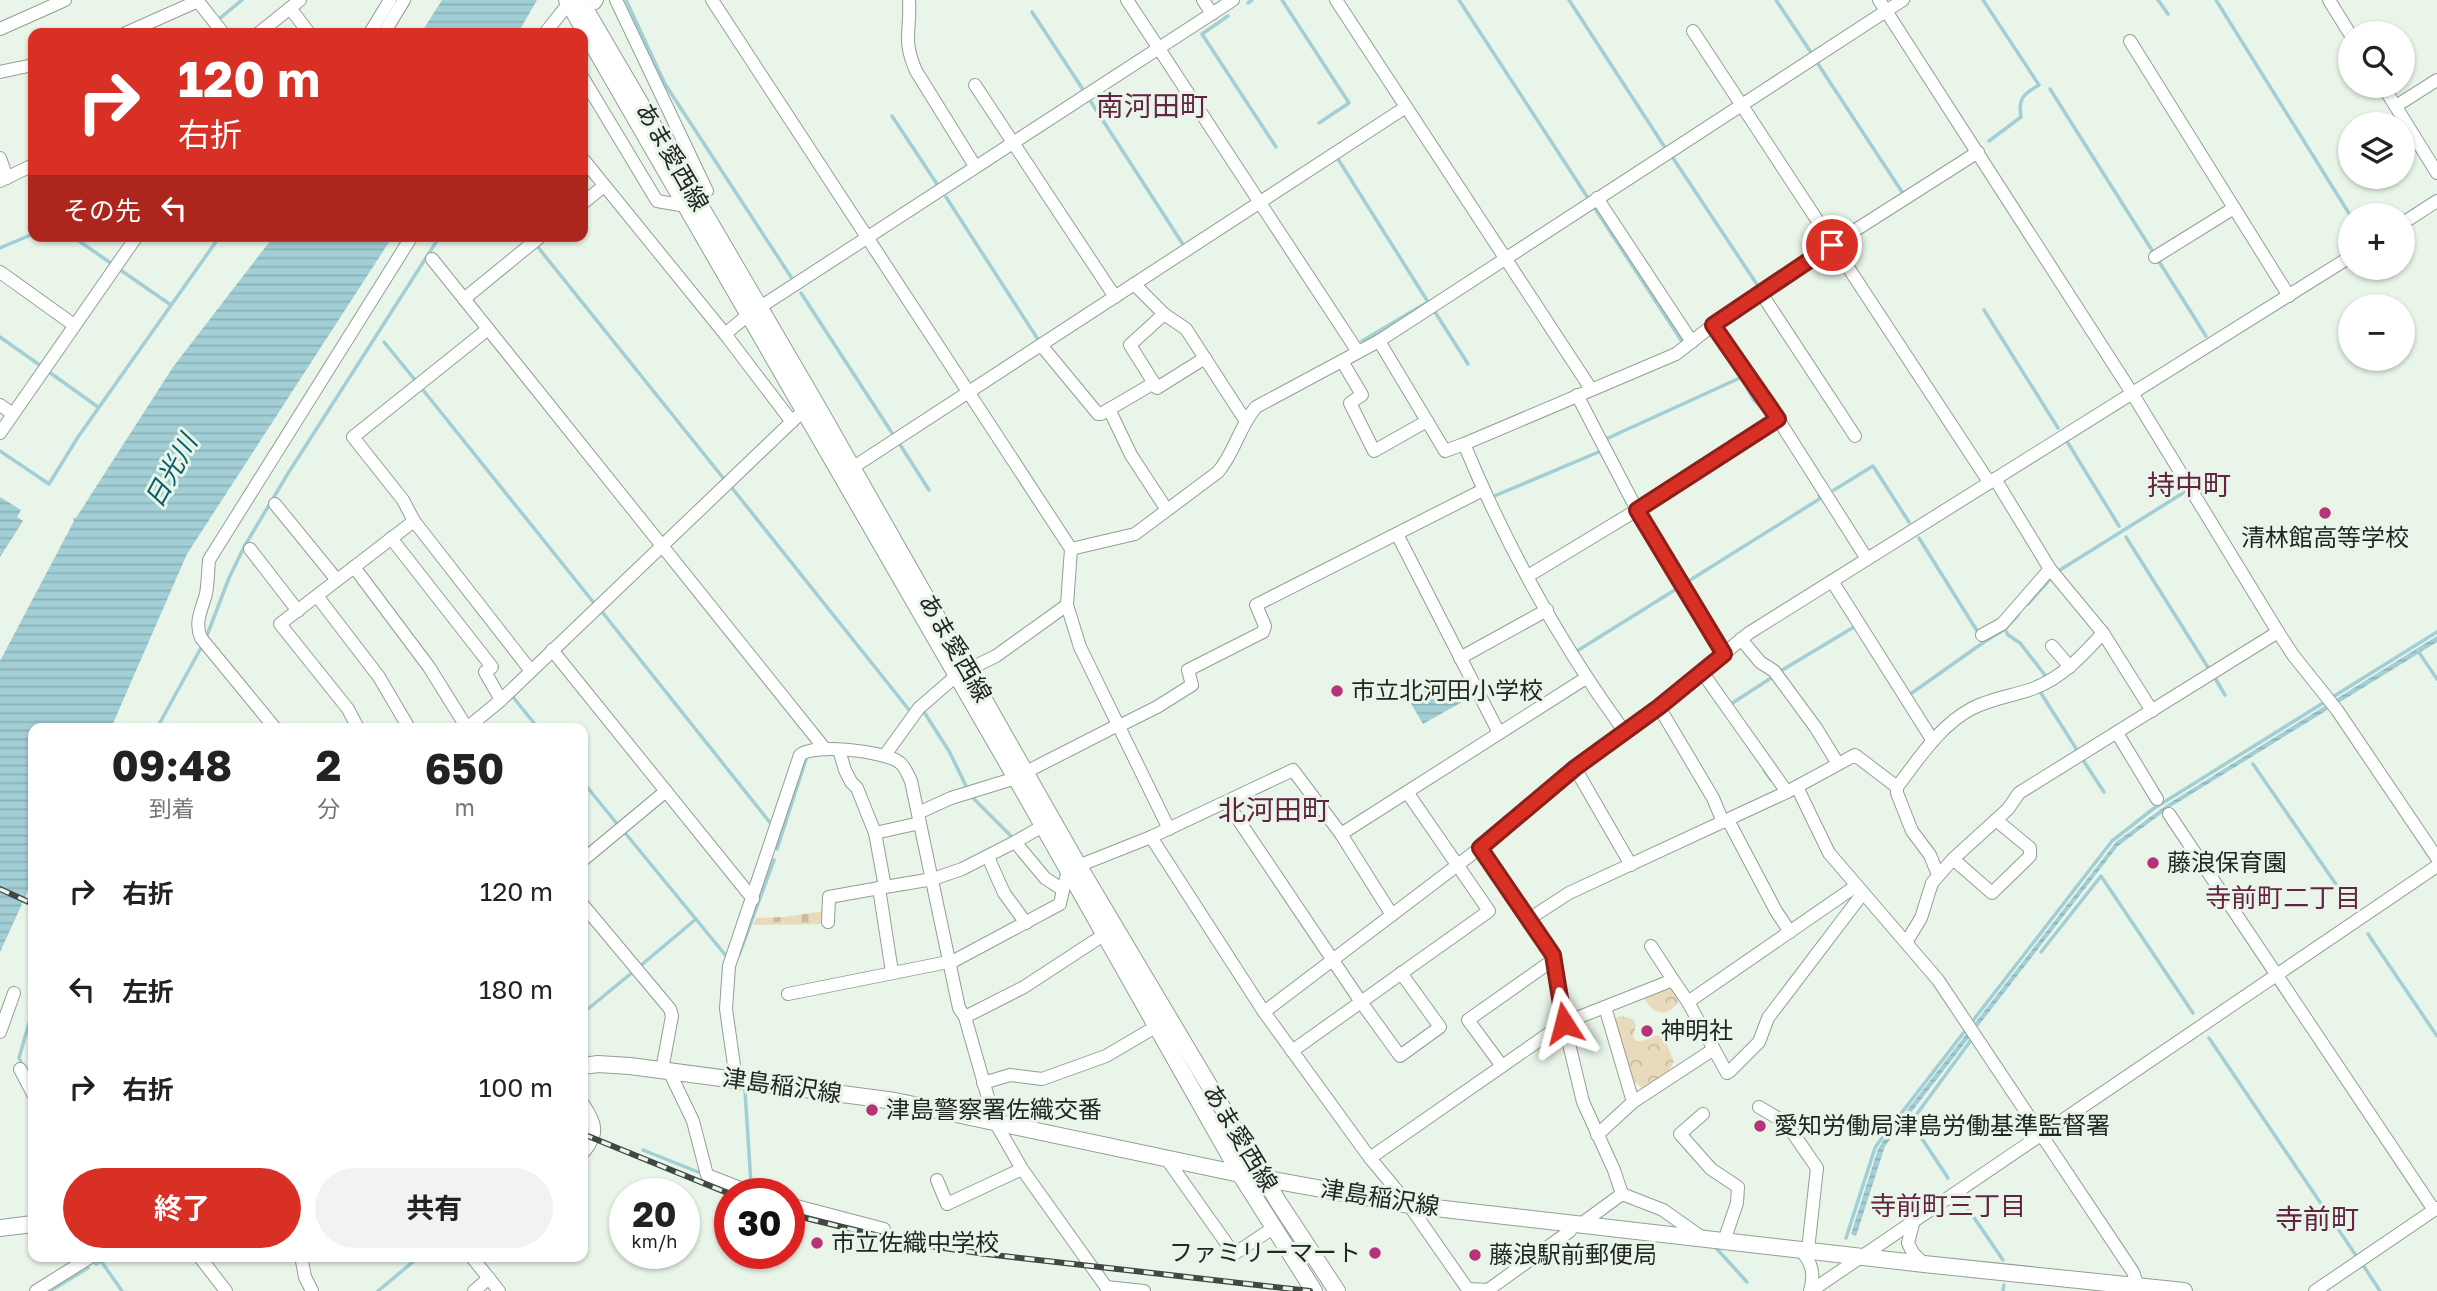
<!DOCTYPE html>
<html lang="ja">
<head>
<meta charset="utf-8">
<style>
	:root { --surface:#fff; --page:#f2f2f2; --text:#222; --muted:#767676; --accent:#d93025 }
	body { margin:0; font-family:"Golos Text","Noto Sans JP",sans-serif; background:var(--page); color:var(--text); height:100vh; display:flex; flex-direction:column; font-size:26px; white-space:nowrap }
	* { box-sizing:border-box; margin:0 }
	p { font-size:23px; color:var(--muted) }
	.icon { flex:none; width:38px; height:38px; fill:none; stroke:currentColor; stroke-width:2; stroke-linecap:round; stroke-linejoin:round }
	.map { position:relative; flex:1; overflow:hidden }
	.sheet { position:absolute; left:28px; top:723px; width:560px; height:539px; display:flex; flex-direction:column; background:var(--surface); border-radius:14px; box-shadow:0 2px 5px #0004 }
	.sheet>* { flex:none }
	.banner { position:absolute; left:28px; top:28px; width:560px; height:214px; border-radius:14px; box-shadow:0 2px 5px #0004; background:#d93025; color:#fff; overflow:hidden }
	.buttons { position:absolute; left:2338px; top:21px; display:grid; gap:14px }
	.buttons a { display:grid; place-items:center; width:77px; height:77px; border-radius:50%; background:var(--surface); box-shadow:0 2px 5px #0004; font-size:35px }
	.speed { position:absolute; left:609px; top:1178px; display:flex; gap:14px; font-size:35px; font-weight:700; text-align:center }
	.speed>* { display:grid; place-content:center; width:91px; height:91px; border-radius:50%; background:var(--surface); box-shadow:0 2px 5px #0004; line-height:1 }
	.speed small { font-size:18px; font-weight:400 }
	.speed .limit { border:10px solid #d22; background:#fff; color:#111 }
	.pin { position:absolute; display:grid; place-items:center; width:60px; height:60px; color:#fff; margin:-30px; border:4px solid #fff; border-radius:50%; box-shadow:0 2px 7px #0007 }
	.me { position:absolute; width:77px; margin:-38px; rotate:351deg; stroke-linejoin:round; filter:drop-shadow(0 0 5px #0008) }
	.turn { display:flex; align-items:center; gap:24px; height:147px; padding:0 35px; font-size:32px }
	.turn .icon { width:91px; height:91px; stroke-width:2.5 }
	.turn b { display:block; font-size:49px; line-height:60px }
	.then { display:flex; align-items:center; height:66px; padding:0 35px; background:#0003; gap:14px; font-size:26px }
	.eta { display:flex; justify-content:space-evenly; align-items:center; height:119px; text-align:center }
	.eta b { font-size:42px; font-weight:700; line-height:49px }
	.cta { display:flex; gap:14px; margin-top:auto; padding:14px 35px }
	.cta a { flex:1; height:80px; border-radius:42px; background:var(--accent); color:#fff; font-size:28px; font-weight:700; line-height:80px; text-align:center }
	.cta a+a { background:var(--page); color:var(--text) }
	ul { padding:0; list-style:none }
	li { display:flex; align-items:center; gap:21px; height:98px; padding:0 35px }
	li div { flex:1 }
	li b { display:block; font-size:26px }
	li em { font-style:normal }
	.map>svg:first-child { display:block }
	.forest { fill:url(#forest-crowns) }
	.cemetery { fill:url(#cemetery-stones) }
	.water { fill:url(#water-rules) }
	.lines { fill:none; stroke-linecap:round; stroke-linejoin:round }
	.stream { stroke:#a2ced5; stroke-width:3.5 }
	.minor-casing { stroke:#939f94; stroke-width:14 }
	.major-casing { stroke:#939f94; stroke-width:18 }
	.minor { stroke:#fff; stroke-width:12 }
	.major { stroke:#fff; stroke-width:16 }
	.rail-casing { stroke:#414742; stroke-width:6 }
	.rail { stroke:#e9f5e9; stroke-width:3.5; stroke-dasharray:10; stroke-linecap:butt }
	.route-casing { stroke:#8d1f18; stroke-width:18 }
	.route { stroke:#d93025; stroke-width:12 }
	.poi-dot { fill:#b73378; stroke:#e9f5e9; stroke-width:2.5 }
	.labels { text-anchor:middle; stroke-width:6; stroke-linejoin:round; paint-order:stroke }
	.street-label { font-size:24px; fill:#222723; stroke:#e9f5e9 }
	.poi-label { font-size:24px; fill:#222723; stroke:#e9f5e9; text-anchor:start }
	.water-label { font-size:26px; font-style:italic; fill:#03616d; stroke:#e9f5e9 }
	.neighbourhood-label { font-size:26px; fill:#632342; stroke:#e9f5e9 }
	.quarter-label { font-size:28px; fill:#632342; stroke:#e9f5e9 }
</style>
</head>
<body>
<div class="map">
<svg width="2437" height="1291" viewBox="0 0 2437 1291">
	<defs>
		<pattern id="forest-crowns" width="20" height="18" patternUnits="userSpaceOnUse" patternTransform="scale(1.75)"><rect width="20" height="18" fill="#e9dabb"/><path d="M2 6a3 3 0 1 1 6 0M12 15a3 3 0 1 1 6 0" fill="none" stroke="#c8bba0"/></pattern>
		<pattern id="cemetery-stones" width="16" height="16" patternUnits="userSpaceOnUse" patternTransform="scale(1.75)"><rect width="16" height="16" fill="#e9dabb"/><path d="M2 7V4a2 2 0 0 1 4 0v3zM10 15v-3a2 2 0 0 1 4 0v3z" fill="#c8bba0"/></pattern>
		<pattern id="water-rules" width="6" height="5" patternUnits="userSpaceOnUse" patternTransform="scale(1.75)"><rect width="6" height="5" fill="#a2ced5"/><path d="M0 2.5h6" fill="none" stroke="#8bb1b7"/></pattern>
	</defs>
	<rect width="100%" height="100%" fill="#e9f5e9"/>
	<g class="forest">
		<path d="M1661,989H1671L1679,995L1678,1003C1664,1019 1651,1013 1643,996Z"/>
		<path d="M1620,1016L1633,1019L1636,1025L1633,1036L1636,1041C1646,1042 1653,1034 1663,1035L1674,1062L1666,1076L1643,1089L1637,1083L1632,1084L1612,1020Z"/>
	</g>
	<path class="cemetery" d="M825,911V924L753,925L756,918L783,917Z"/>
	<g class="water">
		<path d="M442,0H537L518,33H421Z"/>
		<path d="M274,236H393L187,554L111,728H33V880L0,952V661L74,521L73,518H76L173,367Z"/>
		<path d="M0,497L21,510L17,517L23,521L0,557Z"/>
		<path d="M2437,636V642L2169,808L2118,846L1885,1146L1856,1236L1851,1234L1878,1149L1883,1141L2116,842L2168,804Z"/>
		<path d="M1448,678L1462,702L1423,724L1409,700Z"/>
	</g>
	<g class="lines">
		<g class="stream">
			<path d="M626,0L665,84L791,277"/>
			<path d="M1282,0L1349,103L1319,123"/>
			<path d="M1459,0L1588,198"/>
			<path d="M1569,0L1664,146"/>
			<path d="M1776,0L1810,51"/>
			<path d="M1983,0L2039,85C2023,94 2018,99 2021,117L1989,141"/>
			<path d="M2158,0L2168,14"/>
			<path d="M2216,0L2350,215"/>
			<path d="M1248,3L1252,0"/>
			<path d="M1032,12L1082,88"/>
			<path d="M1228,16L1202,34L1276,147"/>
			<path d="M219,19L242,0"/>
			<path d="M1818,64L1904,195"/>
			<path d="M2050,89L2153,252"/>
			<path d="M1091,102L1184,246"/>
			<path d="M892,116L937,184"/>
			<path d="M1673,158L1760,289"/>
			<path d="M1338,159L1428,302L1362,341"/>
			<path d="M946,197L1039,341"/>
			<path d="M1594,207L1683,343"/>
			<path d="M72,236L112,264"/>
			<path d="M537,246L724,479"/>
			<path d="M0,248L33,234"/>
			<path d="M2158,260L2206,336"/>
			<path d="M119,269L171,305"/>
			<path d="M801,293L894,436"/>
			<path d="M1984,310L2058,428"/>
			<path d="M1435,312L1468,364"/>
			<path d="M0,337L41,366"/>
			<path d="M384,342L415,380"/>
			<path d="M1737,371L1754,400L1769,416"/>
			<path d="M49,372L98,407"/>
			<path d="M423,390L594,603"/>
			<path d="M1606,439L1742,377"/>
			<path d="M899,443L929,490"/>
			<path d="M2068,443L2119,526"/>
			<path d="M0,451L49,484L78,437L220,236"/>
			<path d="M732,488L910,711"/>
			<path d="M1834,490L1873,466L1909,522"/>
			<path d="M1492,497L1601,451"/>
			<path d="M2126,537L2209,669"/>
			<path d="M1919,538L1984,642L2005,629L2018,615"/>
			<path d="M2060,570L2183,493"/>
			<path d="M1687,582L1821,498L1819,495"/>
			<path d="M2028,604L2051,578"/>
			<path d="M603,613L772,825"/>
			<path d="M2005,629L2008,635L2020,643L2048,679"/>
			<path d="M206,638L229,578L244,547L287,475L440,236"/>
			<path d="M1577,651L1678,588"/>
			<path d="M2418,651L2437,679"/>
			<path d="M1779,672L1854,627"/>
			<path d="M2215,678L2225,695"/>
			<path d="M2039,690L2077,750"/>
			<path d="M1909,695L1984,642"/>
			<path d="M513,697L538,728"/>
			<path d="M1731,704L1771,678"/>
			<path d="M924,712L949,751L967,788"/>
			<path d="M157,728L201,648"/>
			<path d="M2083,760L2104,792"/>
			<path d="M2253,764L2351,906"/>
			<path d="M1764,770L1771,780"/>
			<path d="M583,782L618,825"/>
			<path d="M971,796L1013,838"/>
			<path d="M626,834L727,957"/>
			<path d="M777,849L807,756"/>
			<path d="M2368,934L2437,1036"/>
			<path d="M2041,952L2101,876L2193,1013"/>
			<path d="M739,955L774,860"/>
			<path d="M639,967L696,919"/>
			<path d="M583,1013L634,971"/>
			<path d="M2209,1038L2357,1257"/>
			<path d="M23,1066L19,1058L33,1009"/>
			<path d="M745,1091L751,1184"/>
			<path d="M643,1150L698,1172"/>
			<path d="M1948,1178L1911,1122L1971,1040"/>
			<path d="M1964,1203L2003,1260"/>
			<path d="M1846,1238L1875,1148L1879,1142L2112,841L2153,809L2437,632"/>
			<path d="M1717,1249L1747,1282"/>
			<path d="M101,1261L122,1291"/>
			<path d="M96,1264L110,1256"/>
			<path d="M2363,1265L2380,1291"/>
			<path d="M50,1291L88,1268"/>
			<path d="M378,1291L420,1256"/>
			<path d="M2003,1291L2004,1285"/>
		</g>
		<g class="minor-casing">
			<g id="minor">
				<path d="M197,0L223,33"/>
				<path d="M616,0L707,191L697,200"/>
				<path d="M712,0L1071,549L1067,605L1080,647L1169,829"/>
				<path d="M909,0C911,31 902,39 916,71L975,166"/>
				<path d="M1127,0L1358,352"/>
				<path d="M1203,0L1212,14"/>
				<path d="M1336,0L1591,389"/>
				<path d="M1879,0L2132,393L2278,632L2293,655L2337,710L2437,858"/>
				<path d="M2329,0L2350,34"/>
				<path d="M595,3L597,0"/>
				<path d="M290,8L309,33"/>
				<path d="M0,29L65,0"/>
				<path d="M1693,31L1989,482"/>
				<path d="M126,33L198,1"/>
				<path d="M259,33L300,0"/>
				<path d="M370,33L390,0"/>
				<path d="M384,33L404,0"/>
				<path d="M545,33L569,3"/>
				<path d="M2130,41L2289,296"/>
				<path d="M0,72L33,65"/>
				<path d="M583,78L657,201L686,206"/>
				<path d="M975,85L1115,297"/>
				<path d="M2383,86L2437,173"/>
				<path d="M2396,106L2437,80"/>
				<path d="M0,158L7,178"/>
				<path d="M583,159L725,334L748,315L1233,0"/>
				<path d="M0,181L33,165"/>
				<path d="M1597,198L1692,342"/>
				<path d="M583,203L604,186"/>
				<path d="M2403,223L2437,201"/>
				<path d="M2155,257L2234,208"/>
				<path d="M432,259L825,749"/>
				<path d="M0,272L74,325"/>
				<path d="M1134,284L1164,314L1186,329L1245,420"/>
				<path d="M1761,293L1855,436"/>
				<path d="M464,299L541,236"/>
				<path d="M1164,314L1130,345L1157,388L1205,358"/>
				<path d="M1713,325L1778,419L1867,559"/>
				<path d="M488,329L353,437L403,500L414,521L531,671"/>
				<path d="M725,334L792,422"/>
				<path d="M1041,345L1098,414H1101L1154,383"/>
				<path d="M1342,361L1362,395L1350,403L1374,451L1427,421L1379,341"/>
				<path d="M1577,395L1637,510L1724,654"/>
				<path d="M0,405L13,414"/>
				<path d="M1109,409L1131,455L1167,510"/>
				<path d="M1427,421L1445,451L1464,444"/>
				<path d="M0,433L137,236"/>
				<path d="M852,468L1406,107"/>
				<path d="M1995,479L2050,569L2103,633L2152,711"/>
				<path d="M275,504L337,580"/>
				<path d="M1397,534L1499,733"/>
				<path d="M391,538L492,667L485,672L501,700"/>
				<path d="M250,549L298,611"/>
				<path d="M1071,549L1135,534L1218,472C1235,452 1239,427 1256,407L1379,341L1903,0"/>
				<path d="M354,567L429,667L467,728"/>
				<path d="M1528,576L1637,510L1778,419"/>
				<path d="M1832,581L1933,741"/>
				<path d="M317,596L379,677L409,728"/>
				<path d="M1982,635L2002,624L2050,569"/>
				<path d="M1741,639L1760,662L1774,671L1816,728L1838,764"/>
				<path d="M2052,646L2070,667"/>
				<path d="M552,650L753,899"/>
				<path d="M1460,658L1547,610"/>
				<path d="M967,670L996,656L1067,605"/>
				<path d="M1702,672L1787,792"/>
				<path d="M1659,707L1713,798L1723,822"/>
				<path d="M1119,726L1157,707L1192,685L1188,670L1263,632L1265,626L1256,605L1483,490"/>
				<path d="M275,728L201,638C194,622 202,609 206,594C208,583 208,571 209,560L412,236"/>
				<path d="M358,728L348,709L280,624L414,521"/>
				<path d="M467,728L501,700L804,410"/>
				<path d="M1624,731C1560,643 1506,545 1464,444L1676,354L1713,325L1832,245L1978,152"/>
				<path d="M2117,733L2157,799"/>
				<path d="M839,750L845,770L851,782L857,788L875,833L885,887L933,879L962,869L1015,842L1045,878L1063,890L1068,870L1151,837L1293,770L1341,834L1392,915"/>
				<path d="M885,755L919,708L956,676"/>
				<path d="M1575,768L1631,865"/>
				<path d="M1026,772L1118,725"/>
				<path d="M1797,787L1829,853L1938,980L2133,1272L2138,1286"/>
				<path d="M1227,803L1361,1002L1400,1056L1440,1027L1401,973"/>
				<path d="M918,813L951,798L1016,778"/>
				<path d="M2169,814L2434,1210"/>
				<path d="M1728,820L1776,911L1790,932"/>
				<path d="M875,833L920,823"/>
				<path d="M1341,834L1586,678"/>
				<path d="M1151,837L1264,1012L1370,1158L1409,1205L1469,1291"/>
				<path d="M1015,842L1043,826"/>
				<path d="M1480,848L1529,919L1569,893L1787,792L1855,755L1897,787"/>
				<path d="M988,857L1004,893L1026,923"/>
				<path d="M1953,859L1992,893L2030,856V848L1996,820"/>
				<path d="M583,860L666,791"/>
				<path d="M1938,875L1930,855L1912,831L1897,793V787C1918,760 1939,726 1971,709C1989,699 2012,696 2032,689C2062,678 2082,656 2103,633"/>
				<path d="M879,888L892,972"/>
				<path d="M583,905L670,1009L672,1016L662,1070"/>
				<path d="M1529,919L1553,955L1564,1023L1583,1102L1614,1170L1622,1194L1581,1224"/>
				<path d="M828,922L829,897L885,887"/>
				<path d="M1907,941L1921,918L1932,883L1953,859L2008,809L2019,793L2278,632"/>
				<path d="M1651,946L1673,980"/>
				<path d="M948,964L1060,904L1063,890"/>
				<path d="M788,994L948,962"/>
				<path d="M1688,1002L1727,1073L1730,1071L1759,1042L1768,1018L1863,893"/>
				<path d="M1605,1007L1633,1102"/>
				<path d="M1264,1012L1480,848L1575,768L1659,707L1749,633L2350,257"/>
				<path d="M965,1017L1024,987L1105,934"/>
				<path d="M0,1032L14,993"/>
				<path d="M1292,1051L1489,911L1407,792"/>
				<path d="M1502,1066L1468,1020L1553,960"/>
				<path d="M20,1069L33,1094"/>
				<path d="M669,1071L693,1121L707,1175L756,1194"/>
				<path d="M736,1079L726,1009L729,966L800,755C814,743 884,751 899,762C905,766 908,775 911,781L959,1008L965,1017L995,1122L1022,1169L1109,1291"/>
				<path d="M983,1083L1010,1075L1042,1079L1106,1056L1157,1026"/>
				<path d="M583,1104C596,1123 600,1134 583,1153"/>
				<path d="M1759,1107L1786,1123L1817,1168L1808,1250"/>
				<path d="M1703,1114L1680,1134L1711,1169L1738,1187L1737,1203L1724,1241"/>
				<path d="M1597,1135L1633,1102L1714,1049"/>
				<path d="M1166,1158L1234,1254L1273,1228"/>
				<path d="M1370,1158L1564,1023L1673,980L1688,1002L1856,886"/>
				<path d="M937,1180L947,1204L1022,1169"/>
				<path d="M1622,1194L1663,1210L1704,1239"/>
				<path d="M789,1204L884,1229"/>
				<path d="M1914,1220L1908,1243L1913,1253L1924,1264"/>
				<path d="M1800,1249C1812,1263 1815,1273 1810,1291"/>
				<path d="M199,1256L226,1291"/>
				<path d="M301,1256L305,1277L312,1291"/>
				<path d="M471,1256L499,1291"/>
				<path d="M1106,1287L1144,1291"/>
				<path d="M1469,1289L1488,1290L1570,1231L1571,1223"/>
				<path d="M36,1291L92,1256"/>
				<path d="M474,1291L489,1278"/>
				<path d="M1811,1291L2437,866"/>
				<path d="M2315,1291L2437,1208"/>
			</g>
		</g>
		<g class="major-casing">
			<g id="major">
				<path d="M567,0L1016,778L1240,1174L1314,1291"/>
				<path d="M580,0L816,404L1078,865L1279,1203L1337,1291"/>
				<path d="M583,1066L598,1064L630,1066L895,1101L1240,1174L1409,1205L1924,1264L2184,1291"/>
				<path d="M0,1228L33,1224"/>
			</g>
		</g>
		<use href="#minor" class="minor"/>
		<use href="#major" class="major"/>
		<g class="rail-casing">
			<g id="rail">
				<path d="M0,889L33,904"/>
				<path d="M583,1134L730,1194"/>
				<path d="M789,1214L908,1243L986,1254L1310,1291"/>
			</g>
		</g>
		<use href="#rail" class="rail"/>
	</g>
	<g class="lines">
		<g class="route-casing">
			<path id="route" d="M1564,1023L1553,955L1480,848L1575,768L1659,707L1724,654L1637,510L1778,419L1713,325L1832,245"/>
		</g>
		<use href="#route" class="route"/>
	</g>
	<g class="poi-dot">
		<circle cx="2325" cy="513" r="7"/>
		<circle cx="1337" cy="691" r="7"/>
		<circle cx="2153" cy="863" r="7"/>
		<circle cx="1647" cy="1031" r="7"/>
		<circle cx="872" cy="1110" r="7"/>
		<circle cx="1760" cy="1126" r="7"/>
		<circle cx="817" cy="1243" r="7"/>
		<circle cx="1375" cy="1253" r="7"/>
		<circle cx="1475" cy="1255" r="7"/>
	</g>
	<g class="labels">
		<g class="street-label">
			<text transform="translate(672 157) rotate(60)" y="8">あま愛西線</text>
			<text transform="translate(955 648) rotate(60)" y="8">あま愛西線</text>
			<text transform="translate(782 1086) rotate(8)" y="8">津島稲沢線</text>
			<text transform="translate(1240 1138) rotate(59)" y="8">あま愛西線</text>
			<text transform="translate(1380 1198) rotate(9)" y="8">津島稲沢線</text>
		</g>
		<g class="poi-label">
			<text x="2325" y="546" text-anchor="middle">清林館高等学校</text>
			<text x="1351" y="699">市立北河田小学校</text>
			<text x="2167" y="871">藤浪保育園</text>
			<text x="1661" y="1039">神明社</text>
			<text x="886" y="1118">津島警察署佐織交番</text>
			<text x="1774" y="1134">愛知労働局津島労働基準監督署</text>
			<text x="831" y="1251">市立佐織中学校</text>
			<text x="1361" y="1261" text-anchor="end">ファミリーマート</text>
			<text x="1489" y="1263">藤浪駅前郵便局</text>
		</g>
		<g class="water-label">
			<text transform="translate(171 471) rotate(-61)" y="9">日光川</text>
		</g>
		<g class="neighbourhood-label">
			<text x="2283" y="907">寺前町二丁目</text>
			<text x="1948" y="1215">寺前町三丁目</text>
		</g>
		<g class="quarter-label">
			<text x="1152" y="116">南河田町</text>
			<text x="2189" y="495">持中町</text>
			<text x="1274" y="820">北河田町</text>
			<text x="2317" y="1229">寺前町</text>
		</g>
	</g>
</svg>
<div class="buttons">
<a><svg class="icon" aria-label="search" viewBox="0 0 24 24"><circle cx="10" cy="10" r="6"/><path d="M15 15l6 6"/></svg></a>
<a><svg class="icon" aria-label="layers" viewBox="0 0 24 24"><path d="M12 4l9 5-9 5-9-5zM3 14l9 5 9-5"/></svg></a>
<a>+</a>
<a>−</a>
</div>
<div class="speed"><div>20<small>km/h</small></div><div class="limit">30</div></div>
<div class="pin" style="left:1832px;top:245px;background:#d93025"><svg class="icon" aria-label="arrive" viewBox="0 0 24 24"><path d="M6 21V4h12l-3 4 3 4H6"/></svg></div>
<svg class="me" style="left:1564px;top:1023px" viewBox="-20 -20 40 40"><path d="M0-17L14 15 0 8-14 15z" fill="#d93025" stroke="#fff" stroke-width="4"/></svg>
<div class="banner">
<div class="turn"><svg class="icon" aria-label="right" viewBox="0 0 24 24"><path d="M7 20v-9h11M14 6l5 5-5 5"/></svg><div><b>120 m</b>右折</div></div>
<div class="then">その先<svg class="icon" aria-label="left" viewBox="0 0 24 24"><path d="M17 20v-9H6M10 6l-5 5 5 5"/></svg></div>
</div>
<section class="sheet">
<div class="eta">
<div><b>09:48</b><p>到着</p></div>
<div><b>2</b><p>分</p></div>
<div><b>650</b><p>m</p></div>
</div>
<ul>
<li><svg class="icon" aria-label="right" viewBox="0 0 24 24"><path d="M7 20v-9h11M14 6l5 5-5 5"/></svg><div><b>右折</b></div><em>120 m</em></li>
<li><svg class="icon" aria-label="left" viewBox="0 0 24 24"><path d="M17 20v-9H6M10 6l-5 5 5 5"/></svg><div><b>左折</b></div><em>180 m</em></li>
<li><svg class="icon" aria-label="right" viewBox="0 0 24 24"><path d="M7 20v-9h11M14 6l5 5-5 5"/></svg><div><b>右折</b></div><em>100 m</em></li>
</ul>
<div class="cta"><a>終了</a><a>共有</a></div>
</section>
</div>
</body>
</html>
